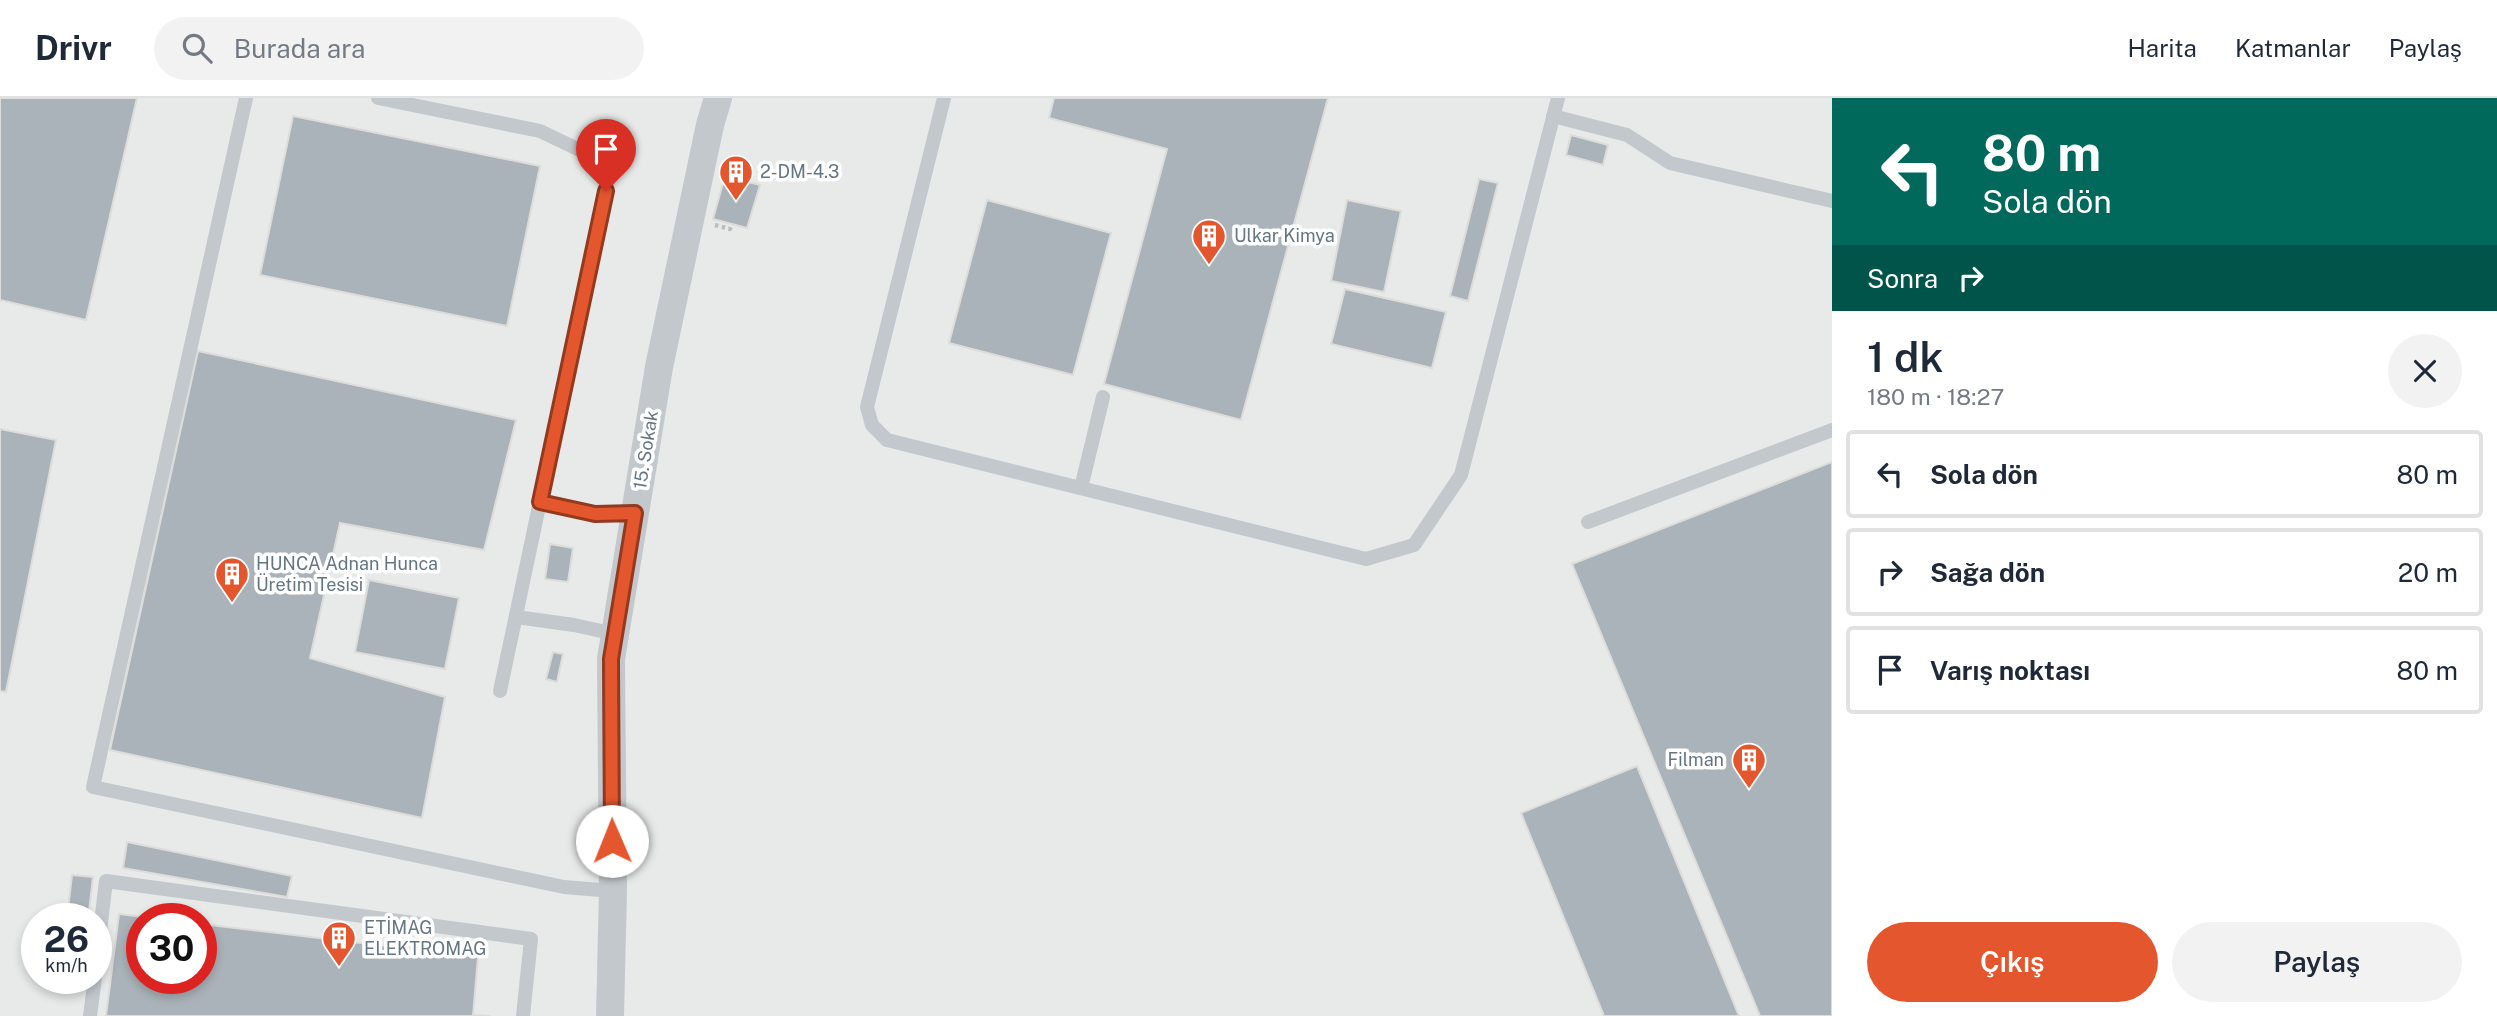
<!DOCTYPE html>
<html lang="tr">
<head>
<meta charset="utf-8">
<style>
	:root { --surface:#fff; --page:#f2f2f3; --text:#1f2937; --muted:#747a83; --line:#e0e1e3; --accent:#e4572e }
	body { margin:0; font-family:"Public Sans",sans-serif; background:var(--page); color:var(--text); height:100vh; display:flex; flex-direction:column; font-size:26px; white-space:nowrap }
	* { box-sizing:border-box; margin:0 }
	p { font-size:23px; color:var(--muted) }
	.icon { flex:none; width:38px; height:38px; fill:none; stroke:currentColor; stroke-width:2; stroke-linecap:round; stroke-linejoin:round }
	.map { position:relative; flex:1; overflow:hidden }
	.panel { display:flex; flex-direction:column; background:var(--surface); width:665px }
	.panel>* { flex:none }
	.hud { background:#00695c; color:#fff; overflow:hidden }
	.speed { position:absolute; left:21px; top:805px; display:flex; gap:14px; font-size:35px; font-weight:700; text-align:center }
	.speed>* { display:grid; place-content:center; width:91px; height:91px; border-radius:50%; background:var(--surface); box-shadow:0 4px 10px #0003; line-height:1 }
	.speed small { font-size:18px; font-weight:400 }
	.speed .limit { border:10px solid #d22; background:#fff; color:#111 }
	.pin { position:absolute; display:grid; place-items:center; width:60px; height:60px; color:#fff; margin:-72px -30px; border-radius:50% 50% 50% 0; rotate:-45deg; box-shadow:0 0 7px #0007 }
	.pin .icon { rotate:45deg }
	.me { position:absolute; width:77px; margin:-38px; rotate:359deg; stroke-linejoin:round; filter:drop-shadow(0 0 5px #0008) }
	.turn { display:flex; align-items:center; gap:24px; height:147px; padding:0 35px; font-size:32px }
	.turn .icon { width:91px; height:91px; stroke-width:2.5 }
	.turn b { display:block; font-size:49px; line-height:60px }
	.then { display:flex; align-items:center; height:66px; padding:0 35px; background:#0003; gap:14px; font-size:26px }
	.round { display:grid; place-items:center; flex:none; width:74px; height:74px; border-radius:37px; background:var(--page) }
	.summary { display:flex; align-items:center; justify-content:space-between; height:119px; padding:0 35px }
	h1 { font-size:42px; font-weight:600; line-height:52px }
	.action { display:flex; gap:14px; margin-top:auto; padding:14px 35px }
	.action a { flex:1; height:80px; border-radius:42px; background:var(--accent); color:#fff; font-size:28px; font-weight:600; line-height:80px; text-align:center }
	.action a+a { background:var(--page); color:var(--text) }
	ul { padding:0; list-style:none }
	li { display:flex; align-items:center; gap:21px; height:88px; margin:0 14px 10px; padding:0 21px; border:4px solid var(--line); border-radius:7px }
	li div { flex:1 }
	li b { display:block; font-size:26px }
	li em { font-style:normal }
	header { display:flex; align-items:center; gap:42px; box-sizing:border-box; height:98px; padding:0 35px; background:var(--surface); border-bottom:2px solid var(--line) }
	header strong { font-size:33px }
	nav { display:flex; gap:38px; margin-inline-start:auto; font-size:24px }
	.search { width:490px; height:63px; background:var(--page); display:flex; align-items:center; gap:18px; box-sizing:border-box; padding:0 24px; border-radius:38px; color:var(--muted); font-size:26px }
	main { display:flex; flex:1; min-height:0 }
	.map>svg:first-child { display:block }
	.built { fill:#e8e9e9; fill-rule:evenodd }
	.building { fill:#aab3b9; stroke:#dcdcda; stroke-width:2 }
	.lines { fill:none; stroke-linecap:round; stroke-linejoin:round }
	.path { stroke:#bbbfc2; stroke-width:4.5; stroke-dasharray:3.5 3.5; stroke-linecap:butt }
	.service { stroke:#c3c8cc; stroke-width:14 }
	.minor { stroke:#c3c8cc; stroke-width:28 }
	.route-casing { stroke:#94391e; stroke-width:18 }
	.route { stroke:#e4572e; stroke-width:12 }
	.labels { text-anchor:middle; stroke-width:7; stroke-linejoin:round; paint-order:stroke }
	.poi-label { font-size:18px; fill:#657683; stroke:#fff; text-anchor:start }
	.street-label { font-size:18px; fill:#657683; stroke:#fff }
</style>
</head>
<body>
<header>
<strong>Drivr</strong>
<div class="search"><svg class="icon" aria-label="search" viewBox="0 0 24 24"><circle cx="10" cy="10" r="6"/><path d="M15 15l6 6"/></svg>Burada ara</div>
<nav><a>Harita</a><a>Katmanlar</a><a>Paylaş</a></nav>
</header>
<main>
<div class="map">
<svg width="1832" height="918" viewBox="0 0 1832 918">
	<rect width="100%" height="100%" fill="#fafaf8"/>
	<path class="built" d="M0,0H1832V918H0ZM37,821H96V880H37ZM142,821H201V880H142Z"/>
	<g class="building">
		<path d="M0,0H137L86,222L0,202Z"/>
		<path d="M1054,0H1328L1241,322L1104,286L1167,51L1049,20Z"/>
		<path d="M293,18L540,68L507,228L260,177Z"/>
		<path d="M1571,37L1608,47L1603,67L1566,57Z"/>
		<path d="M725,78L760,87L747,130L713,121Z"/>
		<path d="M1479,81L1498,85L1468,203L1450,198Z"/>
		<path d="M987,102L1111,135L1073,277L949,245Z"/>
		<path d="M1347,102L1401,113L1384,194L1331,183Z"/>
		<path d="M1345,191L1446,214L1432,270L1331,246Z"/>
		<path d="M198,253L516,322L484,452L340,425L310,560L445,599L422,720L110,652Z"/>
		<path d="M0,331L56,342L6,594L0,593Z"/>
		<path d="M1832,364V918H1760L1572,466Z"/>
		<path d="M550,446L573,450L568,484L545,481Z"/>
		<path d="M369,482L459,500L445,571L355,554Z"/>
		<path d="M553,554L563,556L557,584L546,581Z"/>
		<path d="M1637,668L1739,918H1604L1521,715Z"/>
		<path d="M127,744L292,778L287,799L123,770Z"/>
		<path d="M72,777L93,779L88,821H67Z"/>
		<path d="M119,816L159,821H142V880H201V826L478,859L473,917L490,918H106Z"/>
	</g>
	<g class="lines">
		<g class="path">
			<path d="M727,73L743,77L741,82"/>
			<path d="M715,127L730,131L732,126"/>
		</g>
		<g class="service">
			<path d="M246,0L93,689L564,789L613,793"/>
			<path d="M378,0L540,33L611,67L500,593"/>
			<path d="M944,0L867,309L872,327L887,342L1366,461L1414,447L1461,377L1558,0"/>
			<path d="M1553,18L1627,37L1670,65L1832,103"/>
			<path d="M1081,390L1103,299"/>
			<path d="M540,404L595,416L635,415"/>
			<path d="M1588,424L1832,332"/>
			<path d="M516,519L574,527L615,536"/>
			<path d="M96,867L106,783L531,841L523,918"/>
			<path d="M90,918L95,880"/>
		</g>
		<path class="minor" d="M610,918L613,793L611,561L659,269L710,27L718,0"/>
	</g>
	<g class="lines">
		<g class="route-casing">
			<path id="route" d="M606,93L540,404L595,416L635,415L611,561L612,743"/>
		</g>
		<use href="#route" class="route"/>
	</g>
	<defs>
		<g id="building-pin" transform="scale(1.75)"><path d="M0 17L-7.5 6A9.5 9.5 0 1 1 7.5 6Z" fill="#e4572e" stroke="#fff"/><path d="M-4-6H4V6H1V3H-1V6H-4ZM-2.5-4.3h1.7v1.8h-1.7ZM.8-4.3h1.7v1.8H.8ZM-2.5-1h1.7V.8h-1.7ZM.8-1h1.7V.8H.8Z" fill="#fff"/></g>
	</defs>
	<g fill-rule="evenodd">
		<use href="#building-pin" x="736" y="74"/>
		<use href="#building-pin" x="1209" y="138"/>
		<use href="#building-pin" x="232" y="476"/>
		<use href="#building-pin" x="1749" y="662"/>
		<use href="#building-pin" x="339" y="840"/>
	</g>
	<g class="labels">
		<g class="poi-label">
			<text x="760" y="80">2-DM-4.3</text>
			<text x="1234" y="144">Ulkar Kimya</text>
			<text x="256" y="472">HUNCA Adnan Hunca<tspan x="256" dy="21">Üretim Tesisi</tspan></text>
			<text x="1724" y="668" text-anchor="end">Filman</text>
			<text x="364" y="836">ETİMAG<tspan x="364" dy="21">ELEKTROMAG</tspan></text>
		</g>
		<g class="street-label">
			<text transform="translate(646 352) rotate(-81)" y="6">15. Sokak</text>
		</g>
	</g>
</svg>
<div class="speed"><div>26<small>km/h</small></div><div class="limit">30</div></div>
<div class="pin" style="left:606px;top:93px;background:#d93025"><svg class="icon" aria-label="arrive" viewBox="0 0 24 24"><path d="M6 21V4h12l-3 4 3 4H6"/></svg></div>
<svg class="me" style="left:612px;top:743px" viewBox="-20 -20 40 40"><circle r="19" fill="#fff"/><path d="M0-13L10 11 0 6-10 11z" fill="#e4572e"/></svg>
</div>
<section class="panel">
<div class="hud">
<div class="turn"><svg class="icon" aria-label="left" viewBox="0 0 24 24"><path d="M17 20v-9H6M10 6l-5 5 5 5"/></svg><div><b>80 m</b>Sola dön</div></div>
<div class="then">Sonra<svg class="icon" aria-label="right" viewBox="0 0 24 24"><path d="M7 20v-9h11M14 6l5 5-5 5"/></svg></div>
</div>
<div class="summary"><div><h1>1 dk</h1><p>180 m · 18:27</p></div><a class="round"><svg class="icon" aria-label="close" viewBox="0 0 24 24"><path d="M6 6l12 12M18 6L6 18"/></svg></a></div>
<ul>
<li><svg class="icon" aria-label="left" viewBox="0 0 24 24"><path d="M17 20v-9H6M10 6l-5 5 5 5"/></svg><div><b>Sola dön</b></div><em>80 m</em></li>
<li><svg class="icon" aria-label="right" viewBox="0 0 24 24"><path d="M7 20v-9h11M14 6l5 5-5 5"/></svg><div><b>Sağa dön</b></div><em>20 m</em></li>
<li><svg class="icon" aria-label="arrive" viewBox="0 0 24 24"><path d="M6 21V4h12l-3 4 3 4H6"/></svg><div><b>Varış noktası</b></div><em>80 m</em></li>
</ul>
<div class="action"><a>Çıkış</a><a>Paylaş</a></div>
</section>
</main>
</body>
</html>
